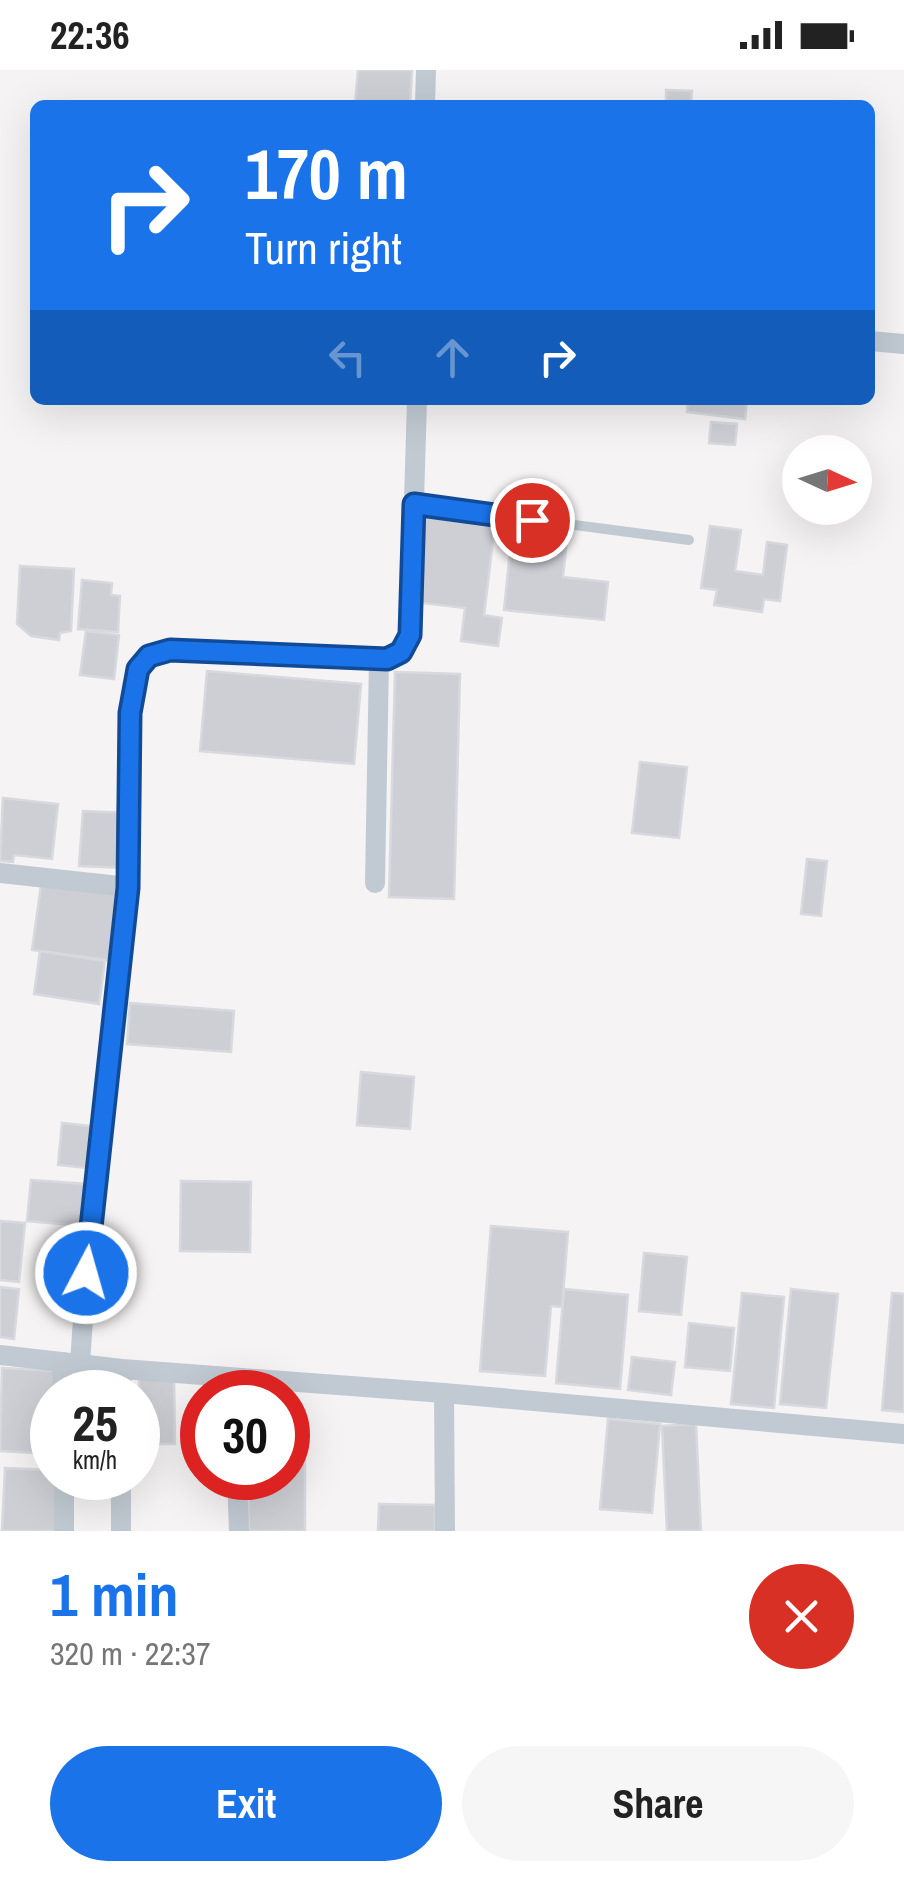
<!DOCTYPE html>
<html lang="en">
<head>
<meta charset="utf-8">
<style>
	:root { --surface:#fff; --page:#f6f6f6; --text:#222; --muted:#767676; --accent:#1a73e8 }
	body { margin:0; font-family:"Archivo Narrow",sans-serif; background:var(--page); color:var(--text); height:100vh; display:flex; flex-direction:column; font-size:38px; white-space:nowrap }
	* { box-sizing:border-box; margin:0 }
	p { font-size:32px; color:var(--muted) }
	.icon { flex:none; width:55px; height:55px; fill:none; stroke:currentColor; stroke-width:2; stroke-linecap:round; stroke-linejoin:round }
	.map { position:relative; height:1461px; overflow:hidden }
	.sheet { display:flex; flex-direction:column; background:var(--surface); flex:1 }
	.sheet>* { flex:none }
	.banner { position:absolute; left:30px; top:30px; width:845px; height:305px; border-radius:15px; box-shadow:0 10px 40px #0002; background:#1a73e8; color:#fff; overflow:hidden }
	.needle { width:65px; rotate:94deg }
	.controls { position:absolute; left:782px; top:365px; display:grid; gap:20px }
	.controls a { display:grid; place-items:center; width:90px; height:90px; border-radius:50%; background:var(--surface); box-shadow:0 10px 40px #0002; font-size:50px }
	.speed { position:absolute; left:30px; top:1300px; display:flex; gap:20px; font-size:50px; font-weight:700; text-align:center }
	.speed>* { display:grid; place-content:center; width:130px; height:130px; border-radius:50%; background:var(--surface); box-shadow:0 10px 40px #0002; line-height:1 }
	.speed small { font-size:25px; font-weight:400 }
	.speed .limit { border:15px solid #d22; background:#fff; color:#111 }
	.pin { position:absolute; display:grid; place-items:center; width:85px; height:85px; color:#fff; margin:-42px; border:5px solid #fff; border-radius:50%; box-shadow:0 2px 10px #0007 }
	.me { position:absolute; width:110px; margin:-55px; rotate:6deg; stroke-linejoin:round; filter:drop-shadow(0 0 8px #0008) }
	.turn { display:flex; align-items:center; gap:35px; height:210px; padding:0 50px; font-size:45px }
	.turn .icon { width:130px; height:130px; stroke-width:2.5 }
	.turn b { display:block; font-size:70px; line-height:85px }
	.lanes { display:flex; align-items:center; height:95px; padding:0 50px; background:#0003; justify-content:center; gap:50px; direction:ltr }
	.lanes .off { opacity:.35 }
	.round { display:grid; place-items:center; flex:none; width:105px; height:105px; border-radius:52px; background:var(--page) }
	.overview { display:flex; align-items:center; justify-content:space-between; height:170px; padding:0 50px }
	h1 { font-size:60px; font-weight:800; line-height:75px; color:var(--accent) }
	.primary-button { display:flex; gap:20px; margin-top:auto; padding:20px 50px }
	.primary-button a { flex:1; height:115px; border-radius:60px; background:var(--accent); color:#fff; font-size:40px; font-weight:800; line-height:115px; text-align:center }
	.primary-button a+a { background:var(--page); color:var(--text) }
	.status { display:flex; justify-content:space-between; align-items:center; height:70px; padding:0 50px; background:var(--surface); direction:ltr }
	.status svg { height:28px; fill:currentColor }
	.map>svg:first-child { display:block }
	.building { fill:#cdcfd5; stroke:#d7d9de; stroke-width:2.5 }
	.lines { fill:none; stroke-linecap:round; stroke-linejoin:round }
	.lane { stroke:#c1cad2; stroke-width:10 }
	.street { stroke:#c1cad2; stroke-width:20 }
	.route-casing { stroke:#114b97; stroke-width:25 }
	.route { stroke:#1a73e8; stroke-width:18 }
</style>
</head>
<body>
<div class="status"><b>22:36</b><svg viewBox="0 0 49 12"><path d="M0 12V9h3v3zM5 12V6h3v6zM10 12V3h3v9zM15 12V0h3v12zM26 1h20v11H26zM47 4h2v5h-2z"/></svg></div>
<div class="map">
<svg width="904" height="1461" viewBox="0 0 904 1461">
	<rect width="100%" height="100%" fill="#f5f3f3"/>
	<g class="building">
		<path d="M358,0H412L410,35H355Z"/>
		<path d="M666,20L692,21L691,35H666Z"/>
		<path d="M688,330H747L745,349L687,342Z"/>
		<path d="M711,352L737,354L735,375L709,373Z"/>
		<path d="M426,445L495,454L484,545L502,548L498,576L461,571L465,538L415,532Z"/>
		<path d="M513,453L568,459L563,507L608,512L604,550L504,540Z"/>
		<path d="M710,456L741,460L735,501L763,505L767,472L787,475L780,531L764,529L762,542L714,535L717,520L701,518Z"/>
		<path d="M20,496L74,499L71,561L60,563L59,570L31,566L17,554Z"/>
		<path d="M82,510L112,513L111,525L120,526L118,562L78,559Z"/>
		<path d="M86,561L119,565L114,609L80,605Z"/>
		<path d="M207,601L361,614L354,694L200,681Z"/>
		<path d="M395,602L460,604L454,829L389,827Z"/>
		<path d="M640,692L687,697L679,768L632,763Z"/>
		<path d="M3,728L58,734L52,789L14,785L13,792L0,791Z"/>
		<path d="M83,741L129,743L126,798L79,796Z"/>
		<path d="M807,789L827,791L821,846L801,844Z"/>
		<path d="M42,808L124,819L114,891L32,880Z"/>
		<path d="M40,881L105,891L99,934L34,924Z"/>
		<path d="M130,933L234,941L231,982L127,974Z"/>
		<path d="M361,1002L414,1007L410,1059L357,1055Z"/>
		<path d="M62,1053L91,1056L87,1098L58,1095Z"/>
		<path d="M31,1110L86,1114L83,1156L27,1151Z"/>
		<path d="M181,1111L251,1112L250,1182L180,1181Z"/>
		<path d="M0,1151L25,1153L19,1212L0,1210Z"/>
		<path d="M491,1156L568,1162L562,1237L551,1236L545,1306L480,1301Z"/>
		<path d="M644,1183L687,1187L681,1245L639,1241Z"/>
		<path d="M0,1217L19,1219L14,1269L0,1267Z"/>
		<path d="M564,1219L628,1225L620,1319L556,1313Z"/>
		<path d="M791,1219L838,1224L826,1338L780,1334Z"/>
		<path d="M742,1223L784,1227L774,1338L731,1334Z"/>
		<path d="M892,1223L904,1224V1342L882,1340Z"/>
		<path d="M689,1253L734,1258L730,1301L685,1297Z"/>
		<path d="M632,1287L675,1292L671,1325L628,1320Z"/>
		<path d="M2,1298L57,1301L56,1322H52V1384L0,1381Z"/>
		<path d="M139,1307H174L175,1374H139Z"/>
		<path d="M608,1349L660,1354L652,1443L600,1439Z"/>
		<path d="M696,1354L701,1461H667L662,1356Z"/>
		<path d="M288,1370H305V1461H249L248,1408H288Z"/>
		<path d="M5,1398L52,1400V1408H61L59,1461H2Z"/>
		<path d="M379,1434L435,1435V1461H378Z"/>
	</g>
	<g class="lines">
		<path class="lane" d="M415,434L689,470"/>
		<g class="street">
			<path d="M425,35L426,0"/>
			<path d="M870,271L904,274"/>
			<path d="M0,803L128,817"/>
			<path d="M375,813L379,590"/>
			<path d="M0,1285L122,1299L444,1323L904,1364"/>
			<path d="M62,1292L63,1322"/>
			<path d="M80,1294L86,1203L128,817L131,643L138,599L149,586L170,580L379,590L401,582L410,565L417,330"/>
			<path d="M121,1322L122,1299"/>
			<path d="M444,1323L445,1461"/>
			<path d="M64,1408V1461"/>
			<path d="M121,1408V1461"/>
			<path d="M237,1408L239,1461"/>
		</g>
	</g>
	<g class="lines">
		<g class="route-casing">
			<path id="route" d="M86,1203L128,818L130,643L138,599L149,586L170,580L387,589L401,582L410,565L414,434L532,450"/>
		</g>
		<use href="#route" class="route"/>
	</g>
</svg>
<div class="controls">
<a><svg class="needle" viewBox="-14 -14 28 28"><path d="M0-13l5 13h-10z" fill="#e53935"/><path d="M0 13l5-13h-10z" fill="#767676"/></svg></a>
</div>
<div class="speed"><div>25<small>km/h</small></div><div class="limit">30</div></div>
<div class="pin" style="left:532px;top:450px;background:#d93025"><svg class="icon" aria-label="arrive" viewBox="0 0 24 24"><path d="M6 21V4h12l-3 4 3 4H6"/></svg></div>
<svg class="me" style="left:86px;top:1203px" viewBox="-20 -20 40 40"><circle r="17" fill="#1a73e8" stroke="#fff" stroke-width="3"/><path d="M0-11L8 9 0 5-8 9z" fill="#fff"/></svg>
<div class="banner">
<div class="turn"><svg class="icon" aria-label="right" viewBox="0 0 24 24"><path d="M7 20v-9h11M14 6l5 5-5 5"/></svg><div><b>170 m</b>Turn right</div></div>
<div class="lanes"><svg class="icon off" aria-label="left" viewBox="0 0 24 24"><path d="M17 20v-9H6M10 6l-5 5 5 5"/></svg><svg class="icon off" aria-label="ahead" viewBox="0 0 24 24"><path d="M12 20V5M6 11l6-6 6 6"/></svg><svg class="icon" aria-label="right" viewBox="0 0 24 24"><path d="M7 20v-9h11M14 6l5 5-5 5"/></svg></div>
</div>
</div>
<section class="sheet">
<div class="overview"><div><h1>1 min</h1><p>320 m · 22:37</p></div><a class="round" style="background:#d93025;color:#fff"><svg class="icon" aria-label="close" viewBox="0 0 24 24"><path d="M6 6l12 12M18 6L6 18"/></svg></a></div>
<div class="primary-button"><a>Exit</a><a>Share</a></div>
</section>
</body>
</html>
